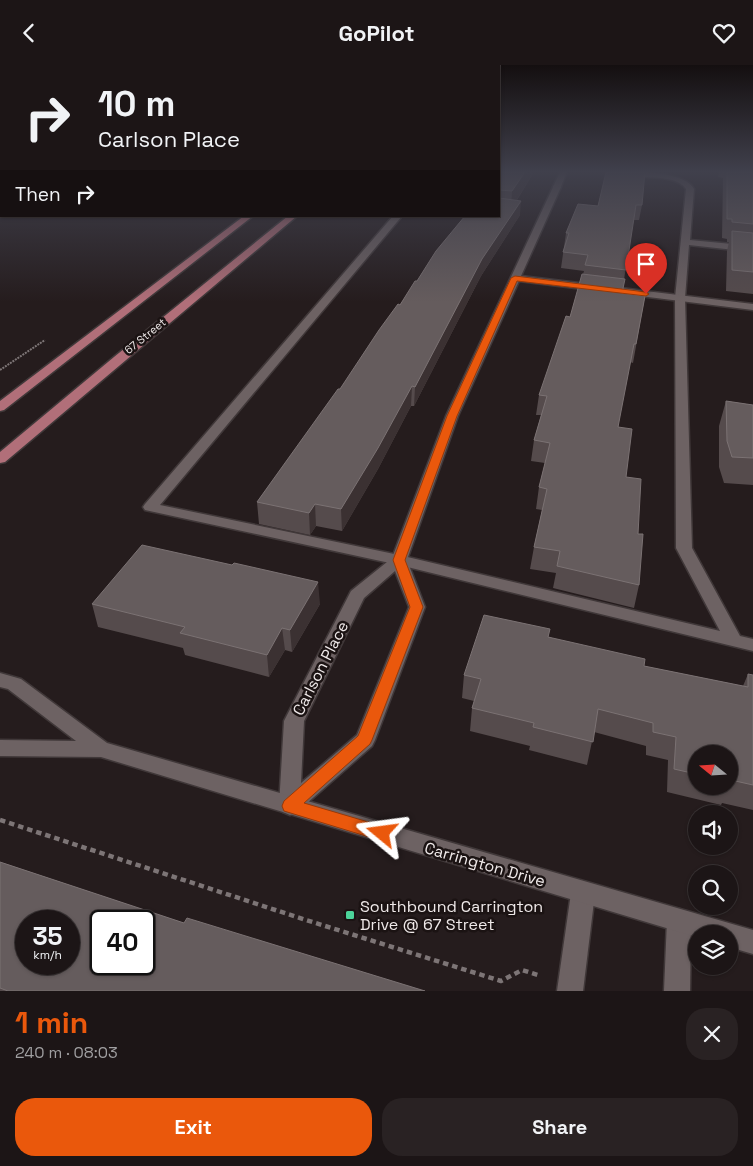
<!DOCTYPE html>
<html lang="en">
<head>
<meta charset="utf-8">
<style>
	:root { --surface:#1c1516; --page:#292223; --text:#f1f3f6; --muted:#a09fa1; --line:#3a3435; --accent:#ea580c }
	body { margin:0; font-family:"Space Grotesk",sans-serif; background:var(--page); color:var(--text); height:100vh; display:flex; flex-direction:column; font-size:19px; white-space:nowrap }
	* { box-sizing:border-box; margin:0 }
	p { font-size:16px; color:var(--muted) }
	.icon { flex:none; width:28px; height:28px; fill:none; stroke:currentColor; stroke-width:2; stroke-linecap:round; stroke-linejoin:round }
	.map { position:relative; height:926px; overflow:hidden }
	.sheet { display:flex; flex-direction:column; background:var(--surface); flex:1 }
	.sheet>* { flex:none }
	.banner { position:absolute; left:0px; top:0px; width:500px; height:152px; box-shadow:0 1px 4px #0004,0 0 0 1px var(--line); background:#1c1516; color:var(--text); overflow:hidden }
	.needle { width:32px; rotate:288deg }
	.fabs { position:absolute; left:688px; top:680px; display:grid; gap:10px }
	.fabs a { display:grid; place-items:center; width:50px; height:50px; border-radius:50%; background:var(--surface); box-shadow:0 1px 4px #0004,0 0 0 1px var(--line); font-size:25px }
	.speed { position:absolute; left:15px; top:845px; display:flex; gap:10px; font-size:25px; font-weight:700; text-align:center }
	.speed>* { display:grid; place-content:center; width:65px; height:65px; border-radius:50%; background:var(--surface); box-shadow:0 1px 4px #0004,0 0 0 1px var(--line); line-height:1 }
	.speed small { font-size:12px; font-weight:400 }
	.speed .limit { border:2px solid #111; border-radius:8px; background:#fff; color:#111 }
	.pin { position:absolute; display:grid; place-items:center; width:42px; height:42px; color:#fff; margin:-51px -21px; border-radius:50% 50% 50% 0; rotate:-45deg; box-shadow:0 0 5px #0007 }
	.pin .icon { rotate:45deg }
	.me { position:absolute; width:55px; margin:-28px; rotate:286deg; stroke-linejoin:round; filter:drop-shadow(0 0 4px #0008) }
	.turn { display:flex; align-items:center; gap:18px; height:105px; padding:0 15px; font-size:22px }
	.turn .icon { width:65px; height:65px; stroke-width:2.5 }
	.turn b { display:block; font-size:35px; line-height:42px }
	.then { display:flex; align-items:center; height:48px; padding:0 15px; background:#0003; gap:10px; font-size:19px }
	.round { display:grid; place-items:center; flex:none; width:52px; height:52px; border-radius:20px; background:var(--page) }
	.summary { display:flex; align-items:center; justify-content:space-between; height:85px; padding:0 15px }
	h1 { font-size:30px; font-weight:600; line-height:38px; color:var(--accent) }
	.action { display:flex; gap:10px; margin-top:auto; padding:10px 15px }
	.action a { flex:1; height:58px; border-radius:20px; background:var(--accent); color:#fff; font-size:20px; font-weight:600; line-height:58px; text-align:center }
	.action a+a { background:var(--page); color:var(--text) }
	header { display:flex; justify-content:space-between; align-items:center; height:65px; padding:0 15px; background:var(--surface); font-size:22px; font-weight:600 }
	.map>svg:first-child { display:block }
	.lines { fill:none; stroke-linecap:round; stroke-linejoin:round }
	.service-casing { stroke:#403839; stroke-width:3 }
	.minor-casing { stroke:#403839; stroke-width:3 }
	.tertiary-casing { stroke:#403839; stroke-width:3 }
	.primary-casing { stroke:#403839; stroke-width:3 }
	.path-far1 { stroke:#7d7576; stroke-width:2; stroke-dasharray:2 1; stroke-linecap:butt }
	.path { stroke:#7d7576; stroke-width:4.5; stroke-dasharray:5.5 4; stroke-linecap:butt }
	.service { fill:#6d6263; fill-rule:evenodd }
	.minor { fill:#6d6263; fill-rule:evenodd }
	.tertiary { fill:#6d6263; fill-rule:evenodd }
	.primary { fill:#b16f79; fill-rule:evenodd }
	.wall { fill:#554b4c; fill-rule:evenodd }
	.shaded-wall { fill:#3b3132 }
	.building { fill:#655c5d; stroke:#7b7273; fill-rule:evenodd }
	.route { fill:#ea580c; stroke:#983908 }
	.poi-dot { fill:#4cd39a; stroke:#1b1313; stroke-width:2 }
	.labels { text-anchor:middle; stroke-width:5; stroke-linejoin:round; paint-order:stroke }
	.far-street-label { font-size:11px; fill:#efe9e9; stroke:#1b1313 }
	.near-street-label { font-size:16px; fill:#efe9e9; stroke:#1b1313 }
	.near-poi-label { font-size:16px; fill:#efe9e9; stroke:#1b1313; text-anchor:start }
</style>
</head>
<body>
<header><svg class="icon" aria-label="back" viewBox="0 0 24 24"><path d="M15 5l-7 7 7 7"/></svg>GoPilot<svg class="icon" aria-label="heart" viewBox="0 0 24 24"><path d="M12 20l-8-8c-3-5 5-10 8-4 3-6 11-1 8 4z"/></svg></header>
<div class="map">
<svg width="753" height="926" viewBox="0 0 753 926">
	<rect width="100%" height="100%" fill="#251c1d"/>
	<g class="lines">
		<g class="service-casing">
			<g id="service">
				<path d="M560,107H567L560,124H554L553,122Z"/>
				<path d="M605,107C625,107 683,104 694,124L690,175L753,181V187L689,180L685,233L692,483L740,571L753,574V586L399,500L145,445L143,442L145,439L393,151H402L160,440L399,490L720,566L676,483L675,233L686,124C674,105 624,117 605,107Z"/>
			</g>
		</g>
		<g class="minor-casing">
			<g id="minor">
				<path d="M554,120L561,122L521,211L753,239V245L519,216L458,351L407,495L425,542L375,675L372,681L297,747L290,750L283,747L279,741L284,656L351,526L392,493L446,351ZM395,506L409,542L357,670L301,718L304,656L364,533Z"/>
				<path d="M583,817L591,820L595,828L583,926H557L571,828L575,820Z"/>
				<path d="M679,844L687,847L691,855L690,926H664L667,855L671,847Z"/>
			</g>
		</g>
		<g class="tertiary-casing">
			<path id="tertiary" d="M0,608L21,614L107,678L753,865V889L729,882V869H696V872L101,692L0,691V675L76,676L8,624L0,622Z"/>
		</g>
		<g class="primary-casing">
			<g id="primary">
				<path d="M244,151H253L4,345L0,346V336Z"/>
				<path d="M288,151H297L5,397L0,398V387L114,292Z"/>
			</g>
		</g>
		<path class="path-far1" d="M0,305L45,275"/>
		<path class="path" d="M0,755L306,855L501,916L522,905L541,911"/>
		<use href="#service" class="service"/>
		<use href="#minor" class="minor"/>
		<use href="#tertiary" class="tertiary"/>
		<use href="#primary" class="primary"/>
	</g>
	<g class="wall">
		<path d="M499,107H534L517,135L520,150L481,211L414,341H411L378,404L342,466L316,461L310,470L259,459L257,437L340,324L417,216L499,151Z"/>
		<path d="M606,107L642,140L639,155H633L622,228L645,231L633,298L630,297L618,362L626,412L638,469L639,520L634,543L553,523L556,508L530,504L534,482L542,445L536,444L539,422L545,398L531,396L534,375L541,350H536L539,330L570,252L584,206L561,203L566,168L598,141Z"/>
		<path d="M719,107H753V229L726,226L727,186L729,177H727V174L722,173L723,113L718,112Z"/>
		<path d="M726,336L753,340V420L724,418L719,402V361Z"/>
		<path d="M92,539H320L292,587L285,585L269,612L185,590L183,583L98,562Z"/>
		<path d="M549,572L644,601L743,621L748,609L753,610V745L722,738L721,740L667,727L668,695L646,690V681L594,667L587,700L529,685L530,681L470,666L472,643L474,636L462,633L464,610ZM696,689H729V721H696Z"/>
		<path d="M0,797L184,858L425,926H0Z"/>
	</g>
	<g class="shaded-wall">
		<path d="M525,107H534L511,144L512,126Z"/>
		<path d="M521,136L520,150L481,211L414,341L415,322L482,194Z"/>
		<path d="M412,321L411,341L378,404L342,466L341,444Z"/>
		<path d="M315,439L316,461L310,470L309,448Z"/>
		<path d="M318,517L320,539L292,587L290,565Z"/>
		<path d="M282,563L285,585L269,612L267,590Z"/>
	</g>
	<g class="building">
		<path d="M499,107H525L512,126L499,125Z"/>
		<path d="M606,107H645L642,140H636L626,205L585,200L588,190L563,187L569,168H566L578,139L598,141Z"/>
		<path d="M727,107H753V159L732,157V154H727Z"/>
		<path d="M499,133L521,136L482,194L415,322L412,321L378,383L341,444L315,439L309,448L257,437L338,324H340L379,265L398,239L400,240L415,216H417L436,186L465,151H499Z"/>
		<path d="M732,166L753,168V207L732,205Z"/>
		<path d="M582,209L625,214L622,228L645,231L636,279H634L618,362L632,364L626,412L641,414L638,469H643L639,520L557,501L560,486L534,482L547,424L539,422L550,378L534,375L547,331L539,330L566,251L570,252Z"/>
		<path d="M726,336L753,340V393L732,392L727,376Z"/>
		<path d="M142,480L232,500L234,498L318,517L290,565L282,563L267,590L180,568L185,562L92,539Z"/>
		<path d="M484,550L550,564L548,572L645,594L644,601L748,622V609L753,610V720L731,715V717L729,716V689H696V709L674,704L676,672L653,667V658L598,644L593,677L533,662L534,658L472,643L481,614L464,610Z"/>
		<path d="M0,797L184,858L187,853L425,926H8L0,923ZM26,856H69V899H26ZM101,856H144V899H101Z"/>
	</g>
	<linearGradient id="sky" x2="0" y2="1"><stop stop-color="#140f10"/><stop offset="0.45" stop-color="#40404c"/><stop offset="1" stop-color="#40404c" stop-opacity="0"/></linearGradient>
	<rect width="753" height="237" fill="url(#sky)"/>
	<path class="route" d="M515,211L646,227L649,229L646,231L517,216L457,351L405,495L423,542L372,675L370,679L304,738L382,761L387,763L390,768L387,773L382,776L284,746L282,741L284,736L358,671L410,542L393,495L447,351L511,213Z"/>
	<rect class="poi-dot" x="345" y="845" width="10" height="10" rx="2.5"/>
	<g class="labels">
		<g class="far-street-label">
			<text transform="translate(145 271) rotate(-39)" y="4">67 Street</text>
		</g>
		<g class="near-street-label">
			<text transform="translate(320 603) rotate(-63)" y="6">Carlson Place</text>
			<text transform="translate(485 799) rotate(16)" y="6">Carrington Drive</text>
		</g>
		<g class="near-poi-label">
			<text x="360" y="847">Southbound Carrington<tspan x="360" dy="18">Drive @ 67 Street</tspan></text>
		</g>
	</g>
</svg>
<div class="fabs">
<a><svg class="needle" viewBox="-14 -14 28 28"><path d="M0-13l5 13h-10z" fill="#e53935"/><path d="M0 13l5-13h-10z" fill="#a09fa1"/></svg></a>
<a><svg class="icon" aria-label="sound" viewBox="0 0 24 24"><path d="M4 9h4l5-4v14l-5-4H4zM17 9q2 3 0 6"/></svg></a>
<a><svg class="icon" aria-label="search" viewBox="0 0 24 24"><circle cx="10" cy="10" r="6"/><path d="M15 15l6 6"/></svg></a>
<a><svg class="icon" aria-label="layers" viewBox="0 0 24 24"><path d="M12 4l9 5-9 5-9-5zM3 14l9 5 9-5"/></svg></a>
</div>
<div class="speed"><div>35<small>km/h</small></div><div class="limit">40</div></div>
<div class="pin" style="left:646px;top:229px;background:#d93025"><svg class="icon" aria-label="arrive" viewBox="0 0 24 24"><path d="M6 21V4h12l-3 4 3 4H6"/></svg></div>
<svg class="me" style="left:382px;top:768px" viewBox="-20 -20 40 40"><path d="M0-17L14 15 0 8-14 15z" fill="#ea580c" stroke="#fff" stroke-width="4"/></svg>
<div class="banner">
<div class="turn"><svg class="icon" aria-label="right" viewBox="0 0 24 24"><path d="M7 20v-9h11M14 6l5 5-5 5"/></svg><div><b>10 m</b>Carlson Place</div></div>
<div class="then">Then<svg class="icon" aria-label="right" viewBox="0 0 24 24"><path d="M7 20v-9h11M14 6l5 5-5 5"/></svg></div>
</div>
</div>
<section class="sheet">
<div class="summary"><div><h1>1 min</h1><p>240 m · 08:03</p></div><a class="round"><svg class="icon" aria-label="close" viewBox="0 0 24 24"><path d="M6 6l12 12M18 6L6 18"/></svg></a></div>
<div class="action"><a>Exit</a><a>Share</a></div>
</section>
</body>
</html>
